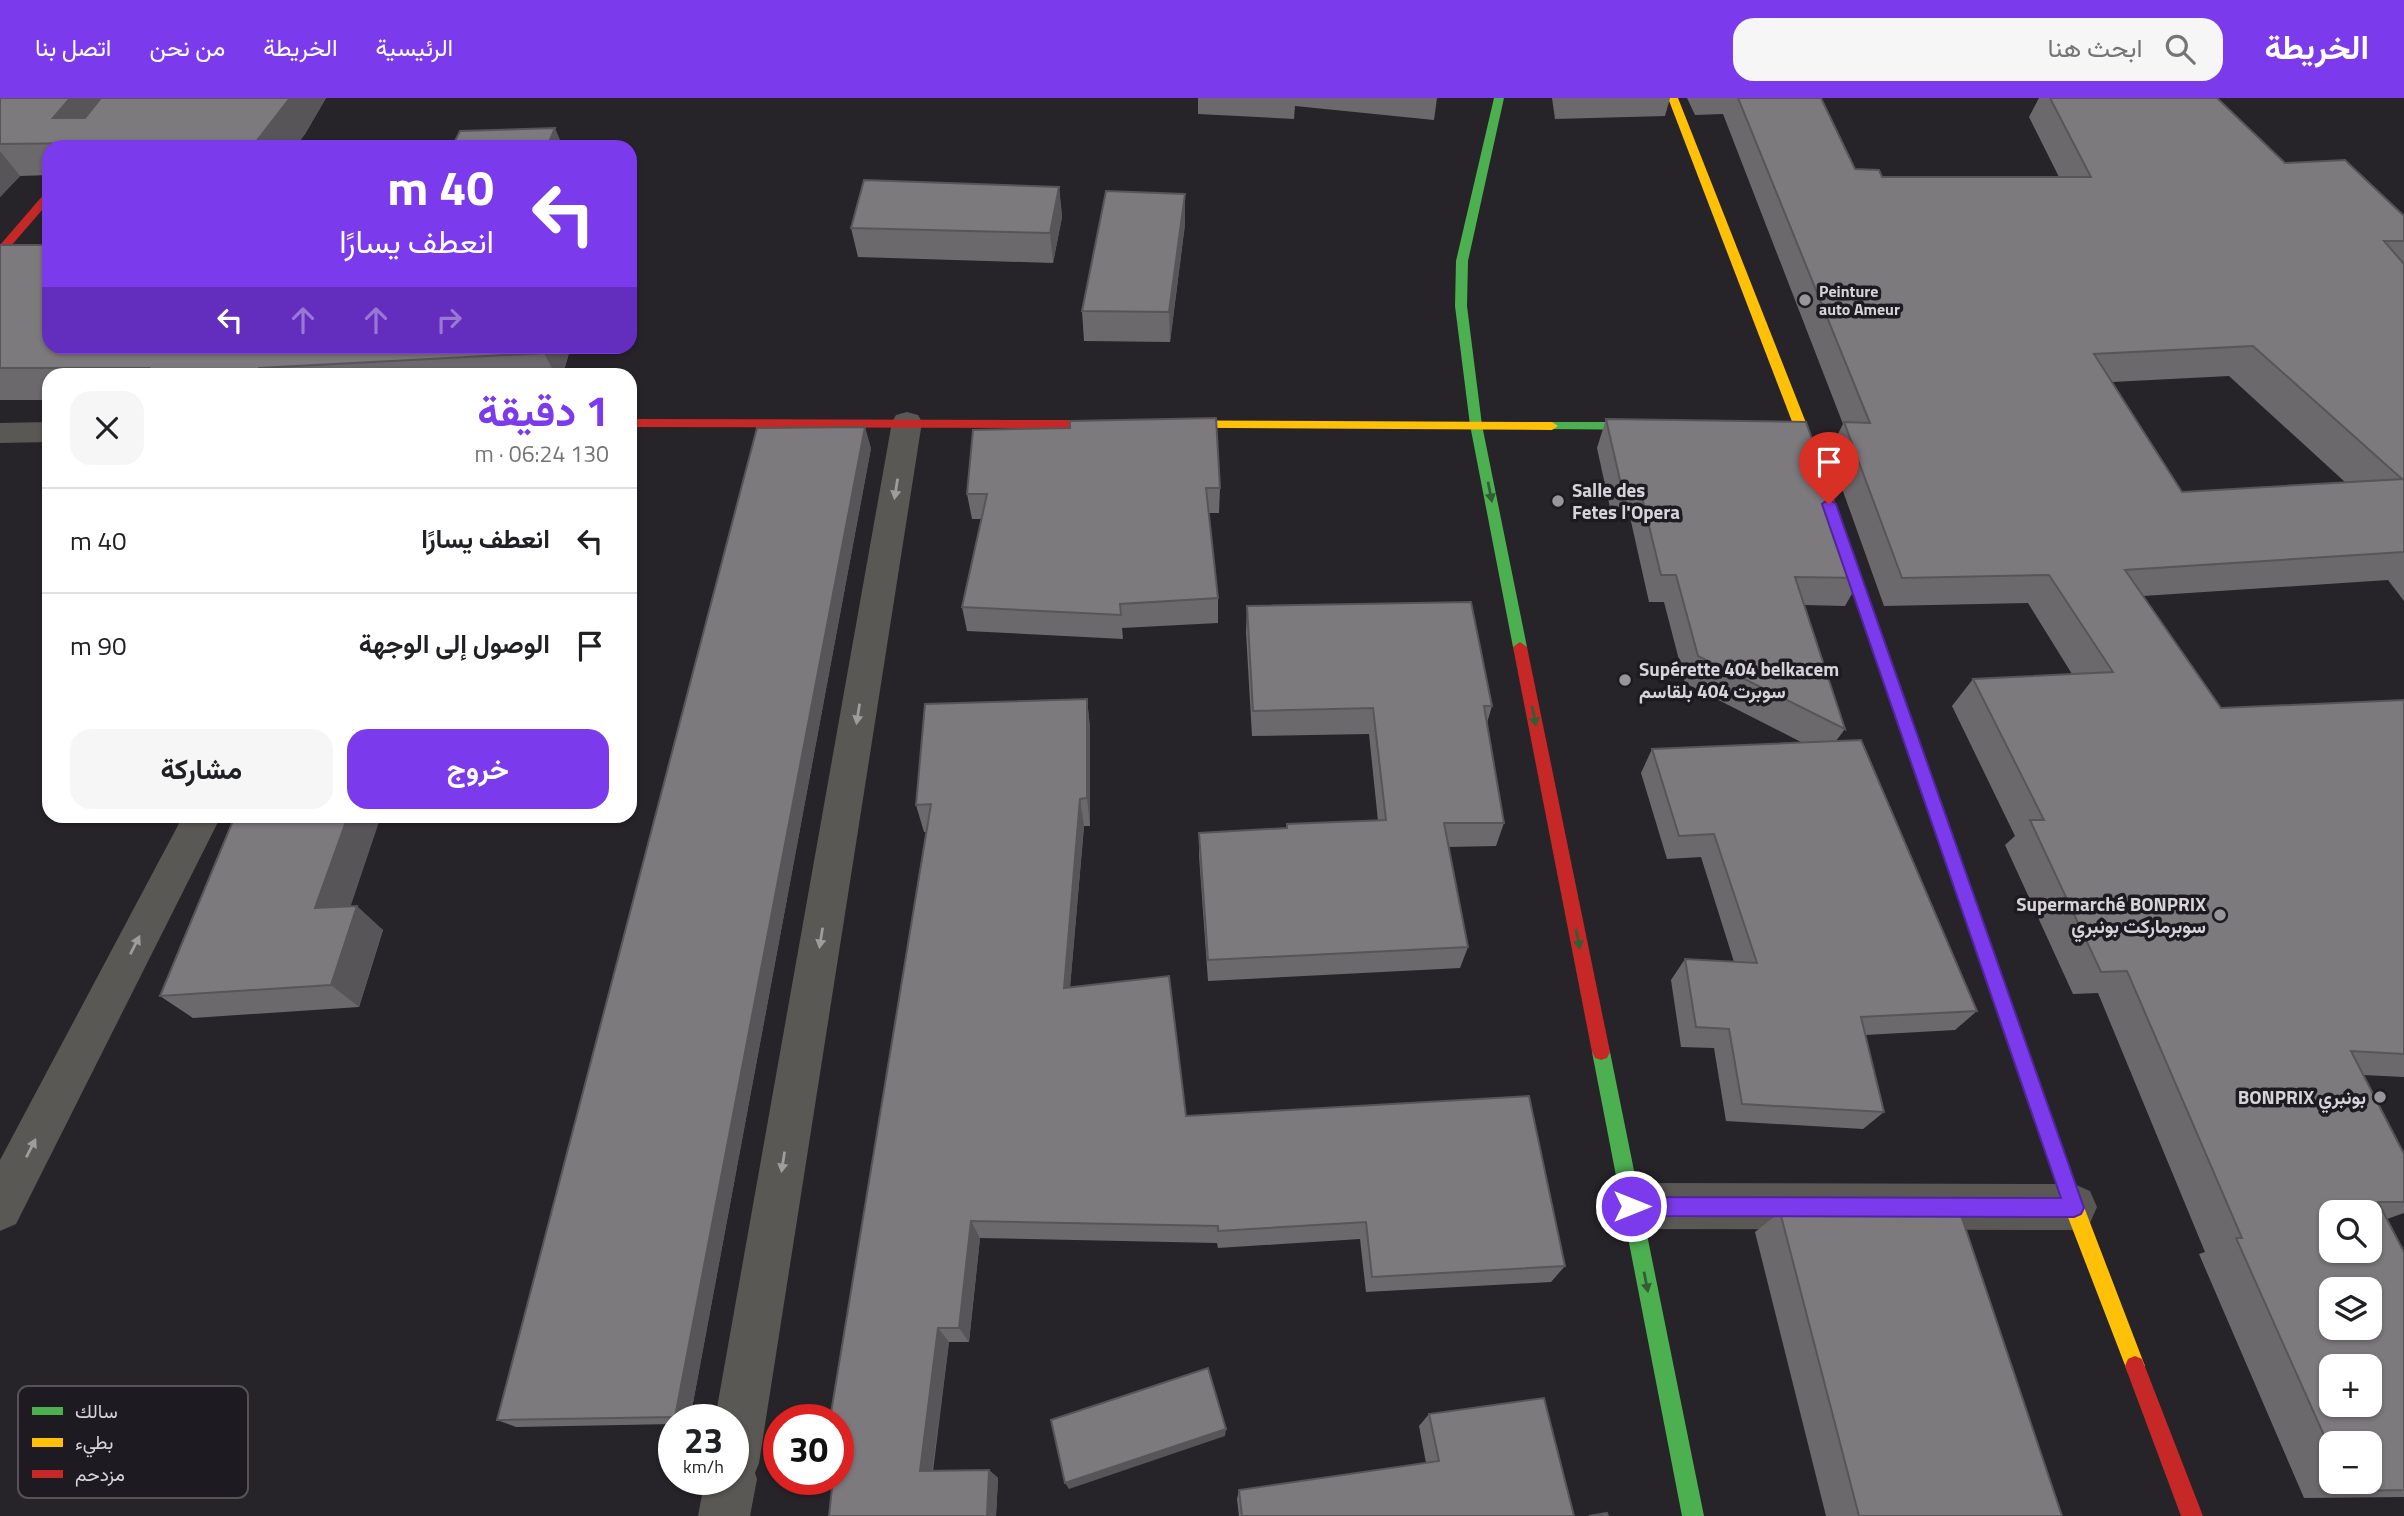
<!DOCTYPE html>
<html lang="ar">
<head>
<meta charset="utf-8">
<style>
	:root { --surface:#fff; --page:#f6f6f6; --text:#202124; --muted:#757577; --line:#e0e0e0; --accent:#7c3aed }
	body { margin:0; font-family:"Titillium Web",Vazirmatn,sans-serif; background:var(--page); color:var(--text); direction:rtl; height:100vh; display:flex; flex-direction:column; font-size:26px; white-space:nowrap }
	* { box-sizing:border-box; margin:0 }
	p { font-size:23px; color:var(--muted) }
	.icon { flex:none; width:38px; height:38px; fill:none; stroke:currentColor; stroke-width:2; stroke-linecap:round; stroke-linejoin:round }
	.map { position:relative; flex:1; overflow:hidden; direction:ltr }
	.panel { position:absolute; left:42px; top:270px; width:595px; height:455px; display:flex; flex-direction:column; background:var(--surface); border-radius:21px; box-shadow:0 2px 5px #0004; direction:rtl }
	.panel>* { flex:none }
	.top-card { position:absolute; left:42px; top:42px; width:595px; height:214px; border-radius:21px; box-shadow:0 2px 5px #0004; direction:rtl; background:#7c3aed; color:#fff; overflow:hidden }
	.fabs { position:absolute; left:2319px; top:1102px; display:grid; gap:14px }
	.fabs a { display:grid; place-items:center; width:63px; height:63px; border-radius:14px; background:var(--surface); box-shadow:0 2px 5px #0004; font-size:35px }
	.speed { position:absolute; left:658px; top:1306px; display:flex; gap:14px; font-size:35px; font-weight:700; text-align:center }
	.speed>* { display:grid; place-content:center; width:91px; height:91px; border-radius:50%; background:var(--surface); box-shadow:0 2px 5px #0004; line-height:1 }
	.speed small { font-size:18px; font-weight:400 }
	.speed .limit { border:10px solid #d22; background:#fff; color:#111 }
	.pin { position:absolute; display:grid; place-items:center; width:60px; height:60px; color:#fff; margin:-72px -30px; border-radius:50% 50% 50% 0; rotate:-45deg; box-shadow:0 0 7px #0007 }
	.pin .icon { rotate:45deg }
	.me { position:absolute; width:77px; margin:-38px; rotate:90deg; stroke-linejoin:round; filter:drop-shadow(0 0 5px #0008) }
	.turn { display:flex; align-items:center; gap:24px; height:147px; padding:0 28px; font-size:32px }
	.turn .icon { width:91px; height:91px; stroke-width:2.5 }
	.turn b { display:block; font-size:49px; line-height:60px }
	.lanes { display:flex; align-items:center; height:66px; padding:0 28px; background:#0003; justify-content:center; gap:35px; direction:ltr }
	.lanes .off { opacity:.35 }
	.round { display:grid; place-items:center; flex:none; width:74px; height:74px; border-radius:21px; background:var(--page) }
	.summary { display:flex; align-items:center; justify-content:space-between; height:119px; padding:0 28px }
	h1 { font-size:42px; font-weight:700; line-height:52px; color:var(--accent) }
	.button { display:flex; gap:14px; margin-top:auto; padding:14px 28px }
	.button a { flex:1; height:80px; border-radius:21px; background:var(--accent); color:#fff; font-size:28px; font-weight:700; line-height:80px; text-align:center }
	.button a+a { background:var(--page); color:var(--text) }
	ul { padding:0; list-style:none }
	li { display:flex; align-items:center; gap:21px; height:105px; padding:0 28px; border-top:2px solid var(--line) }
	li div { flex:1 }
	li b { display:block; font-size:26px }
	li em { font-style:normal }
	header { display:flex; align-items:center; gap:42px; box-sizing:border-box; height:98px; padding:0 35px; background:var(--accent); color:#fff }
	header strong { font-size:33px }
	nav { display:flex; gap:38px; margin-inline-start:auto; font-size:24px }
	.search { width:490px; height:63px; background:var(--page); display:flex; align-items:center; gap:18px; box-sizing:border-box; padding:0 24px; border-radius:21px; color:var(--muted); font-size:26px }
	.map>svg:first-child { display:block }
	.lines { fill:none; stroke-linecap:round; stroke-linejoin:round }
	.street { fill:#5a5854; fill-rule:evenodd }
	.fast { fill:#4caf50; fill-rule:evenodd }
	.slow { fill:#ffc107; fill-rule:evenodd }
	.jam { fill:#c62828; fill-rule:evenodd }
	.wall { fill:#6c696c; fill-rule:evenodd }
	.shaded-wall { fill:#585558 }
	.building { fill:#7d7a7e; stroke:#585558; stroke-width:2; fill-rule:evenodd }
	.oneway { fill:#9f9c9d }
	.oneway2 { fill:#335d36 }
	.route { fill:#7c3aed; stroke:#51269a; stroke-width:2 }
	.poi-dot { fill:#99969b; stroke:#1e1a21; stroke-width:2.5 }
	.labels { text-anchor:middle; stroke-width:7; stroke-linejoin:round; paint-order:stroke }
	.far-poi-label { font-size:16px; font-weight:bold; fill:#d7d4d9; stroke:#1e1a21; text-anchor:start }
	.poi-label { font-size:19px; font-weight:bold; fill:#d7d4d9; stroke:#1e1a21; text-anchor:start }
	.key { fill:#1e1a21; stroke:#565258; stroke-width:2 }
	.key-label { font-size:19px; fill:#d7d4d9 }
</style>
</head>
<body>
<header>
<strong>الخريطة</strong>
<div class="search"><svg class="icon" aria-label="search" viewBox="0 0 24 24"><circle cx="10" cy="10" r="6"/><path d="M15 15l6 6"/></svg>ابحث هنا</div>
<nav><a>الرئيسية</a><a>الخريطة</a><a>من نحن</a><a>اتصل بنا</a></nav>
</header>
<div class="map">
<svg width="2404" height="1418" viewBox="0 0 2404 1418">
	<rect width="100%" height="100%" fill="#272429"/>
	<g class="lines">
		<g class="street">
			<path d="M907,314L918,317L922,324L759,1365L755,1375L757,1381L750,1418H698L705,1381H733V1321H715L892,324L896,317Z"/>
			<path d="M49,324V344L0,345V325Z"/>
			<path d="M183,718H221L16,1126L0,1133V1062Z"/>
			<path d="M1631,1085L2074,1086L2090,1093L2097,1109L2090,1125L2074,1132L1631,1131L1615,1124L1608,1108L1615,1092Z"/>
		</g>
		<g class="fast">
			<path d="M1494,0H1504L1468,163L1467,208L1482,327L1527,549L1520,554L1513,549L1470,327L1455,208L1456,163Z"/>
			<path d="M1552,324H1656L1662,328L1656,332L1548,331V325Z"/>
			<path d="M1840,432L1847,437L1960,759L1958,764L1952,766L1946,764L1944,759L1833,437Z"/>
			<path d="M1601,946L1607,948L1610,954L1704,1418H1682L1592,954L1595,948Z"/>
		</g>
		<g class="slow">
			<path d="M1668,0H1678L1825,373L1823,376H1813L1811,373Z"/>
			<path d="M1071,322L1552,324L1558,328L1552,332L1067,329L1065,326Z"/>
			<path d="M1952,752L1958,754L1960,759L2084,1109L2145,1268L2142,1275L2135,1278L2128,1275L2064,1109L1944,759L1946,754Z"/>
		</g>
		<g class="jam">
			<path d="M49,94V104L4,156L0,157V147L45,95Z"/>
			<path d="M630,321L1071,322L1077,326L1071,330L630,329Z"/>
			<path d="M1520,544L1527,549L1610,954L1607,960L1601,962L1595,960L1592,954L1513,549Z"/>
			<path d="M2135,1258L2142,1261L2203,1418H2181L2125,1268L2128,1261Z"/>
		</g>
	</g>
	<g class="wall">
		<path d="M0,0H326L305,36L295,49H49V77L20,78L0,99Z"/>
		<path d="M1198,0H1437L1434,22L1295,8L1294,21L1198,16Z"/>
		<path d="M1552,0H1670L1665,18L1555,21Z"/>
		<path d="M1687,0H1821L1855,71L1882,79H2059L2029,19L2039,0H2217L2285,65L2404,118V503L2388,482L2143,498L2221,610L2404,602V979L2363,977L2404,1056V1115L2387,1121L2404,1154V1399L2304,1400L2199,1156L2205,1154L2098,895L2073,896L2005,747L2015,738L1952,608L1973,581L2072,576L2028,505L1884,508L1829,354L1843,326L1723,16L1695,17ZM2229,278L2345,384L2182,394L2112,284ZM2331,1346L2370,1384H2331Z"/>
		<path d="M1059,89L1062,119L1053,165L858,159L851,130Z"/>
		<path d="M1185,126L1170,244L1084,243L1082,213Z"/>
		<path d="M0,147L49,248H571L563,276H49V302H0Z"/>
		<path d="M1606,321L1861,480L1845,508L1804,507L1845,631L1836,643L1977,913L1955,932L1865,937L1884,1014L1863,1031L1726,1023L1714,950L1681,949L1671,882L1685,861L1734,864L1701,759L1667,761L1641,675L1652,651L1803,645L1685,585L1664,504H1649L1630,419H1612L1597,350Z"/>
		<path d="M871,350L690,1321H674V1326L516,1329L497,1322Z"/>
		<path d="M1220,390L1219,415H1208L1218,500V525L1122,530L1123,541L967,533L962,509L981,421H972L967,396Z"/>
		<path d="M1247,508L1492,608L1487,625L1504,725L1496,748L1448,749L1468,849L1460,870L1208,883L1199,758V735L1287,730V726L1378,723L1369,636L1252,638L1246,534Z"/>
		<path d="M1087,601L1090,630V728H1084L1070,889L1186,1018L1565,1168L1551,1184L1366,1194L1360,1141L1218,1150L1217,1145L980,1140L969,1244H949L933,1373L989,1372L998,1380L996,1418L839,1333L838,1332V1321L926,734H924L916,707Z"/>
		<path d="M351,808L383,832L359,909L193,920L160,898Z"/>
		<path d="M1780,1114L2062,1418H1826L1755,1134Z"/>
		<path d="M1429,1316L1574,1418H1239L1237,1401L1239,1392L1426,1365L1419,1328Z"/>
	</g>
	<g class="shaded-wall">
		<path d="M70,0H118L81,45L53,20Z"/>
		<path d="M290,0H326L305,36L295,49H252Z"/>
		<path d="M555,30L563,49H547Z"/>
		<path d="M0,53L20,78L0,99Z"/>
		<path d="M1059,89L1062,119L1053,165L1050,135Z"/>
		<path d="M1185,96V126L1170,244L1169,214Z"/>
		<path d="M546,248H571L563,276H555L544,255Z"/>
		<path d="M259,270L263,276H255Z"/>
		<path d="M865,329L871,350L690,1321H680L675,1319Z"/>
		<path d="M1087,601L1090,630V728L1087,700Z"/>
		<path d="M1080,701L1084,728L1068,913L1064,890Z"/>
		<path d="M348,718H381L342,834L315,810Z"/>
		<path d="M357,808L383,832L359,909L331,887Z"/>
		<path d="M971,1123L980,1140L969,1244L959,1230Z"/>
		<path d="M938,1230L949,1244L931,1382L920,1373Z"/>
		<path d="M1226,1331L1225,1338L1069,1391L1065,1385Z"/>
		<path d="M989,1372L998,1380L996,1418H987Z"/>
	</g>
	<g class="building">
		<path d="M0,0H70L53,20H85L101,0H290L252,49H178L179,44L0,46Z"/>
		<path d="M1738,0H1821L1855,71L1879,72L1882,79H2091L2050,0H2217L2285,65L2345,62L2404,118V143H2384L2404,166V454L2125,472L2221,610L2404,602V956L2351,953L2404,1056V1104H2378L2404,1154V1392L2349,1393L2345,1384H2370V1346H2331V1353L2236,1140H2242L2127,873L2101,874L2030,722H2044L1973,581L2113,574L2049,477L1902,480L1844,324L1870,325ZM2253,248L2402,381L2182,394L2094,256ZM2331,1115H2370V1153H2331ZM2331,1192H2370V1230H2331ZM2331,1269H2370V1307H2331Z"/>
		<path d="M555,30L547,49H438H452L460,33Z"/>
		<path d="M864,82L1059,89L1050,135L851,130Z"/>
		<path d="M1106,93L1185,96L1169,214L1082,213Z"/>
		<path d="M0,147H49V248H546L544,255L259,270L255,276H145L149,270H0Z"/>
		<path d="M1216,320L1220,390H1206L1218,500L1120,506L1121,517L962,509L987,396H967L973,332L1070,330V323Z"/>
		<path d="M1606,321L1806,324L1861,480L1795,479L1845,631L1698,558L1676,477H1661L1640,391H1622Z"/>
		<path d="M865,329L675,1319L497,1322L757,330Z"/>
		<path d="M1471,504L1492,608H1484L1504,725H1444L1468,849L1208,862L1199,735L1287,730V726L1386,722L1373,610L1253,613L1247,508Z"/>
		<path d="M1087,601V700L1080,701L1064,890L1169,878L1186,1018L1529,998L1565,1168L1372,1179L1366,1124L1218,1133V1128L971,1123L959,1230H938L920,1373L989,1372L987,1418H829L833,1381H838V1341L840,1326H838V1321H830L931,706L916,707L925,606Z"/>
		<path d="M1861,642L1977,913L1861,919L1884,1014L1742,1006L1729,931L1696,929L1685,861L1757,865L1714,736L1679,738L1652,651Z"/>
		<path d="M235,718H348L315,810L357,808L331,887L160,898Z"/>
		<path d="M1780,1114H1960L2062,1418H1859Z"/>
		<path d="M1208,1270L1226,1331L1065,1385L1051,1322Z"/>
		<path d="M1544,1300L1574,1418H1242L1239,1392L1439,1363L1429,1316Z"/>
		<path d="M1607,1415L1608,1418H1589Z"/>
	</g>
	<defs><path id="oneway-solid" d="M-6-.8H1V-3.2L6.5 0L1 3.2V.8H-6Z" transform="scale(1.75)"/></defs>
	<g class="oneway">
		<use href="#oneway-solid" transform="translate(896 391) rotate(99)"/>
		<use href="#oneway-solid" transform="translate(858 616) rotate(99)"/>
		<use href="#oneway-solid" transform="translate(821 840) rotate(99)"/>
		<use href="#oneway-solid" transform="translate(135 847) rotate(-63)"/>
		<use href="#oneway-solid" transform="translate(31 1050) rotate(-63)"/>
		<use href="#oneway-solid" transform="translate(783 1064) rotate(99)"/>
	</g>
	<g class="oneway2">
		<use href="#oneway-solid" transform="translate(1490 394) rotate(79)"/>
		<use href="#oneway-solid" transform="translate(1534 618) rotate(79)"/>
		<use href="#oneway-solid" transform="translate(1578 841) rotate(79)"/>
		<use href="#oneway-solid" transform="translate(1646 1184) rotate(79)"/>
	</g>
	<path class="route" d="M1829,401L1836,406L2084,1110L2081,1116L2074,1119L1631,1118L1625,1115L1622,1108L1625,1102L1631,1099L2061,1100L1822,406Z"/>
	<g class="poi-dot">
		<circle cx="1805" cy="202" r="7"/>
		<circle cx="1558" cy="403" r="7"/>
		<circle cx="1625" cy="582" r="7"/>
		<circle cx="2220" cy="817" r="7"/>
		<circle cx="2380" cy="999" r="7"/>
	</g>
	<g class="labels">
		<g class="far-poi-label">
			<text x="1819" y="199">Peinture<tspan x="1819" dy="18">auto Ameur</tspan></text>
		</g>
		<g class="poi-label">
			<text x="1572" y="399">Salle des<tspan x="1572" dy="22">Fetes l'Opera</tspan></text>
			<text x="1639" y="578">Supérette 404 belkacem<tspan x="1639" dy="22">سوبرت 404 بلقاسم</tspan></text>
			<text x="2206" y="813" text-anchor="end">Supermarché BONPRIX<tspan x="2206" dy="22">سوبرماركت بونبري</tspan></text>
			<text x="2366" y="1006" text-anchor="end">BONPRIX بونبري</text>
		</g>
	</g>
	<rect x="18" y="1288" width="230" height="112" rx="10" class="key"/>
	<rect x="32" y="1309" width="31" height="8" fill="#4caf50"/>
	<rect x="32" y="1340" width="31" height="9" fill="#ffc107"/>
	<rect x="32" y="1372" width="31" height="8" fill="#c62828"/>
	<g class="key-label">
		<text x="75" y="1320">سالك</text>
		<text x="75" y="1351">بطيء</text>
		<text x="75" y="1383">مزدحم</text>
	</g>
</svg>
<div class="fabs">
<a><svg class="icon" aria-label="search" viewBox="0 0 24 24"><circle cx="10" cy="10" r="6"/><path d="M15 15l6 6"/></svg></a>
<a><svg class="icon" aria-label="layers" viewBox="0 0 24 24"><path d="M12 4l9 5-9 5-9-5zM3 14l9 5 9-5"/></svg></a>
<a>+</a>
<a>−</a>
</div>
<div class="speed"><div>23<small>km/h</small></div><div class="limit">30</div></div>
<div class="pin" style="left:1829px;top:406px;background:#d93025"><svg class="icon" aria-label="arrive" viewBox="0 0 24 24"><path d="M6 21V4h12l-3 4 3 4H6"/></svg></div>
<svg class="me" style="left:1631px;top:1108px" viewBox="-20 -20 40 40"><circle r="17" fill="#7c3aed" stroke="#fff" stroke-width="3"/><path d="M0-11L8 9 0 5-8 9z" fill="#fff"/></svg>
<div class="top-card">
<div class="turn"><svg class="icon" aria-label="left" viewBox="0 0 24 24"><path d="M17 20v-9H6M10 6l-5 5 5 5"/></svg><div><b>40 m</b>انعطف يسارًا</div></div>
<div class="lanes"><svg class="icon" aria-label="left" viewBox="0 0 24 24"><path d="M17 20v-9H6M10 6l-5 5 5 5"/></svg><svg class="icon off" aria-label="ahead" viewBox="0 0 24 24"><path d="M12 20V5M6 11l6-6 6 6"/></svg><svg class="icon off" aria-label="ahead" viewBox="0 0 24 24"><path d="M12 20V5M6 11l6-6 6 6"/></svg><svg class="icon off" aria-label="right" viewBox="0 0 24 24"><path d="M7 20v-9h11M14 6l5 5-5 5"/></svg></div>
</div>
<section class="panel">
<div class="summary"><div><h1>1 دقيقة</h1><p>130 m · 06:24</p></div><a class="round"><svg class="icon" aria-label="close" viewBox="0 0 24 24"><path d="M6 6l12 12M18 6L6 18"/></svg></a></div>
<ul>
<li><svg class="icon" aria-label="left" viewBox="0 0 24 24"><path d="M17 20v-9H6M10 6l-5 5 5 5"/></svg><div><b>انعطف يسارًا</b></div><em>40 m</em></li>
<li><svg class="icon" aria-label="arrive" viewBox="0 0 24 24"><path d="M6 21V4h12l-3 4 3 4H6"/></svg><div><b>الوصول إلى الوجهة</b></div><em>90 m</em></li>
</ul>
<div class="button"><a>خروج</a><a>مشاركة</a></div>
</section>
</div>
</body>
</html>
